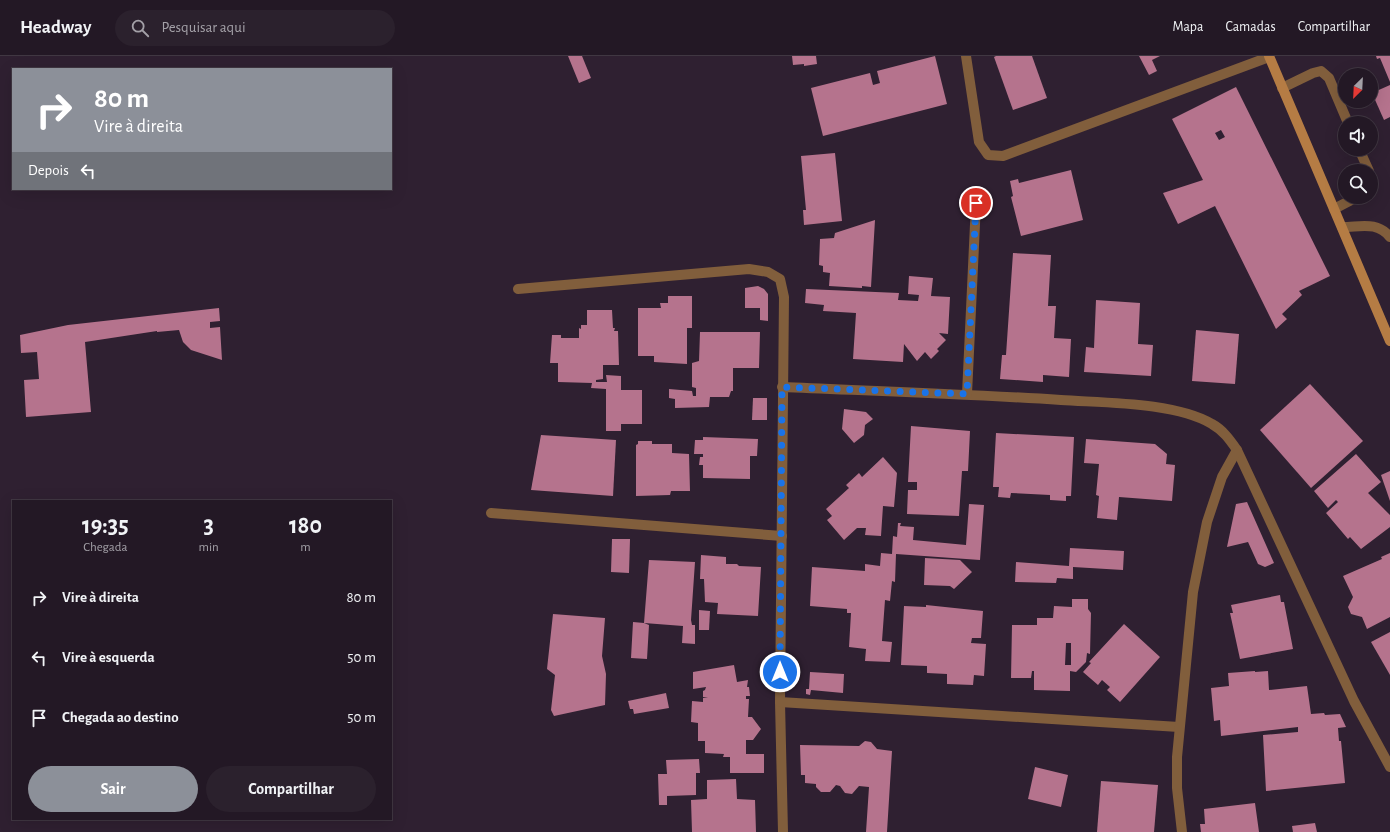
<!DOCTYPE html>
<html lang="pt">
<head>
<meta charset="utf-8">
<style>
	:root { --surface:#231825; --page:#2b212d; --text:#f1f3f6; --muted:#a3a0a7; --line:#403742; --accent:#8c9099 }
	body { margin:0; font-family:"Alegreya Sans",sans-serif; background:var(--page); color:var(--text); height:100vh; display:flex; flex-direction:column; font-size:15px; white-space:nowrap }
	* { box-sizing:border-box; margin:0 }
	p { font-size:13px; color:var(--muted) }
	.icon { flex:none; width:22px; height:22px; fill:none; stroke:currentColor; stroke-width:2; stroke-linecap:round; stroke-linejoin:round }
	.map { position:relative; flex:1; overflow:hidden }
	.details { position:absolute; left:12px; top:444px; width:380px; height:320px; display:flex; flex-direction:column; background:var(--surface); border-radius:0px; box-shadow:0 4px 16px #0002,0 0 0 1px var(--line) }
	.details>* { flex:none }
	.hud { position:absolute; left:12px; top:12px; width:380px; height:122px; border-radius:0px; box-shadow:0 4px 16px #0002,0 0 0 1px var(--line); background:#8c9099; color:#fff; overflow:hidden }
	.needle { width:26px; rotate:204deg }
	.fabs { position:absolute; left:1338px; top:12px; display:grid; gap:8px }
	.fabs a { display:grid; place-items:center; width:40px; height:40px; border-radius:50%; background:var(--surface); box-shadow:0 4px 16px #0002,0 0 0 1px var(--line); font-size:20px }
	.pin { position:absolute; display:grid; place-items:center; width:34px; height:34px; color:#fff; margin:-17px; border:2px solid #fff; border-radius:50%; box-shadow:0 1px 4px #0007 }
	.me { position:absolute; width:44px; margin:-22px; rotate:0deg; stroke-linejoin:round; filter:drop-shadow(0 0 3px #0008) }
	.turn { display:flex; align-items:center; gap:14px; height:84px; padding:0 16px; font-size:18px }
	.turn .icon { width:52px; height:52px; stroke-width:2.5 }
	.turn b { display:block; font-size:28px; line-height:34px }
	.then { display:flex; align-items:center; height:38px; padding:0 16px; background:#0003; gap:8px; font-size:15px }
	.eta { display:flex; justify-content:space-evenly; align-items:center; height:68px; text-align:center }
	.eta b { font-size:24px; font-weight:700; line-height:28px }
	.primary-button { display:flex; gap:8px; margin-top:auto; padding:8px 16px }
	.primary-button a { flex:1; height:46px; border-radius:24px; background:var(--accent); color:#fff; font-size:16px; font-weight:700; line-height:46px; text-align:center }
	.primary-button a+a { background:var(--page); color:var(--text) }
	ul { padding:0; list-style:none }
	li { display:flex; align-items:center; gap:12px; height:60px; padding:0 16px }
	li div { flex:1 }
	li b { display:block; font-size:15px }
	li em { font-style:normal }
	header { display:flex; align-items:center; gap:24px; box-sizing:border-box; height:56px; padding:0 20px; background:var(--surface); border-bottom:1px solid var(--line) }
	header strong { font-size:19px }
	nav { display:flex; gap:22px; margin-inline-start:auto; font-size:14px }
	.search { width:280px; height:36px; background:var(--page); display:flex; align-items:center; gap:10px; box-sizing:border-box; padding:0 14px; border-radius:22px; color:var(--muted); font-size:15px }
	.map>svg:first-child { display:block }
	.building { fill:#b5738d; fill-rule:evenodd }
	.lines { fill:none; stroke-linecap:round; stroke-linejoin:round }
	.lane { stroke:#815e3c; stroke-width:10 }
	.street { stroke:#815e3c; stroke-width:10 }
	.secondary { stroke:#b57c44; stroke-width:10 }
	.route { stroke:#1a73e8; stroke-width:7; stroke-dasharray:0 12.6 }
</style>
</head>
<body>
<header>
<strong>Headway</strong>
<div class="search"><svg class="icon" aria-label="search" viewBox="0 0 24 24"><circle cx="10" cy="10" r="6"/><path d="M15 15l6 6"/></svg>Pesquisar aqui</div>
<nav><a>Mapa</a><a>Camadas</a><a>Compartilhar</a></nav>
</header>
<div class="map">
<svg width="1390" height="776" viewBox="0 0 1390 776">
	<rect width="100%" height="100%" fill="#2f2031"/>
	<g class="building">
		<path d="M568,0H582L591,22L579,27Z"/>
		<path d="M792,0H816L817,8L804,10V8L793,9Z"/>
		<path d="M935,0L947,48L823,80L811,32L870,17L873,29L880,27L877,15Z"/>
		<path d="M996,0H1032L1047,42L1013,54L994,1Z"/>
		<path d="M1139,0H1160L1152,4L1157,15L1149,19Z"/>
		<path d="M1376,0H1390V26L1380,2L1377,3Z"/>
		<path d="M1390,29V61L1384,64L1372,37Z"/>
		<path d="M1236,31L1330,220L1299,235L1302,239L1282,258L1287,263L1276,273L1215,150L1178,168L1163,137L1203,124L1172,63ZM1221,74L1225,81L1219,84L1215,77Z"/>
		<path d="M835,97L842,165L804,169L803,154H806L801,100Z"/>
		<path d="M1071,114L1083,164L1021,180L1011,141L1013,140L1010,125L1018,123L1019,127Z"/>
		<path d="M875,164L871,231L862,230V232L829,230L830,217L823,216V210L819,209L820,183L834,182L835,177Z"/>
		<path d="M1013,197L1051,199L1048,250H1056L1054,282L1071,283L1069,321L1043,319V326L1000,323L1002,299H1006Z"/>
		<path d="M909,220L933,222L931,240L950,241L948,278L939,277L946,284L937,293L939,295L931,303L925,296L917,305L904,288L903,306L853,303L856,257L823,255L824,249L805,247L806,233L899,237L898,244L918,245L919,239L908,238Z"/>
		<path d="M758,230L764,233L768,238V265L760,264V252H745V232Z"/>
		<path d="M668,240H692V272H687V308L654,306V300H638V252H661L660,247H668Z"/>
		<path d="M1096,244L1140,247L1138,288L1153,289L1151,320L1084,316L1086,291L1094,292Z"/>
		<path d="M219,252L220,265L210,266V272L220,271L222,304L191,294L183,286L179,274L157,276V275L85,286L91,356L26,361L24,324L39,323L37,296L21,297L20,279L68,269Z"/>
		<path d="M587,254H612L613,272H615L614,275H618L619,309H603V323L596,324V326H607L606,319L621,320V334H642V368H621V375H606V333L591,332L592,327L558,326V307H550L552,279H561V282H579V272L581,273V269H587Z"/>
		<path d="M1196,274L1239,278L1235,328L1192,325Z"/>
		<path d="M700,276H760L759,312H733V335H731L729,341H710L709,351L675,352V343L669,342V333L692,335L693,340H696V332L692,331V307L699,305Z"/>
		<path d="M1310,328L1363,385L1311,432L1260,374Z"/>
		<path d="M753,342H767V364H752Z"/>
		<path d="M844,353L866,356L873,363L865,369L864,379L854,387L842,373Z"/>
		<path d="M911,370L970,375L968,415H962L959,460L907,458L908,434H917V426H908Z"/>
		<path d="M996,377L1074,381L1071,440H1066V445L1050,444V439L1011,437L1010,442L998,441L999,431H993Z"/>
		<path d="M541,379L616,384L613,440L531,434Z"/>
		<path d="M703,381L758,383L757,400H750V423L703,422V409H699L700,401H703V398H694L695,384H703Z"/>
		<path d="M1086,383L1155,388L1167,398L1166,408L1175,409L1172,445L1119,441L1117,464L1097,462L1099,440L1096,439L1099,408L1084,407Z"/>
		<path d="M638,385H652V388H672V397L689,398L690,435H671L670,439L636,440V389L638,388Z"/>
		<path d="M1356,398L1381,426L1368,437L1390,459V471L1361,493L1350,481L1348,483L1326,457L1338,446L1336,444L1328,452L1314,435Z"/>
		<path d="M883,401L897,417L894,451L883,450L881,480L865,479L866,472H857L844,484L827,464L832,460L826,453L849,432L846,429L859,417L862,421Z"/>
		<path d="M1390,415V445L1381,419Z"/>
		<path d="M1247,446L1274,507L1265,511L1258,508L1248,486L1227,491L1236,448Z"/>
		<path d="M969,448L984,449L980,504L896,498L895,526L892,525L890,545L885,544L882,585L892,586L890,606L865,605L866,593L849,591L851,557H847V553L810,550L812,511L865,515V508L880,510L881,497L892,498L893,480L897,481L898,467H901L900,470L914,471L913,484L966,489Z"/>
		<path d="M612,483H630L629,517L611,516Z"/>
		<path d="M1070,492L1124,495L1123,514L1073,511V523L1057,522L1056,527L1015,526L1016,506L1069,510Z"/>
		<path d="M1390,497V561L1367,573L1362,561L1351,558L1348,551L1353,541L1343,520L1382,503L1381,501Z"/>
		<path d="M701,499L726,501V508H737L739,510L761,511L758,560L717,558L718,547L705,546L704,523H700Z"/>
		<path d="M925,502L960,504L972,516L954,533L950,530L924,529Z"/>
		<path d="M649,504L695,506L691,564L692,569H695V588L682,587L683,570L644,567L649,569L647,603L631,602L633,566L644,567Z"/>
		<path d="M1280,539L1281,546H1284L1293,593L1240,603L1230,557H1233L1231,549Z"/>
		<path d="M1072,543H1088V553L1091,557L1090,598L1087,597L1086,606L1076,616L1070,615V635L1034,634V615H1032L1031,622H1011L1012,569H1037V562H1053L1054,550L1072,551ZM1066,587H1071V609H1065Z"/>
		<path d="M926,549L983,555L981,582H972L971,587L986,588L984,620L974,619L973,629L947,628V618L927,617V610L901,609L904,550L926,551Z"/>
		<path d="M699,554L710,555L709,574H699Z"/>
		<path d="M553,558L605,562L602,600L606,618L605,649L554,660L551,654L555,619L547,613Z"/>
		<path d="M1124,568L1160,601L1120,646L1107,634L1110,631L1102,624L1098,629L1083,616L1091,607L1089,606Z"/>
		<path d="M1390,576V619L1371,586Z"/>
		<path d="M734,609L737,626L748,624L747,631H749L750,640H746V643H749L748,661H752L761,673L753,684H746V698H764V717H730V701H723L724,698L705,697V685H698V667L691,666L692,645L703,646V642H708L703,641V635L705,634L706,631L693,633V616Z"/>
		<path d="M1255,615V616L1268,615L1269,634L1307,630L1311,658L1324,657L1325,659L1340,658L1346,671L1338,672L1339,685H1341L1345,727L1266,735L1263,679L1298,676V671L1221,680L1220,664L1214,665L1211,632L1229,630L1228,617Z"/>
		<path d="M810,616L844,618L843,637L811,634L810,639L806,638V633H809Z"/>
		<path d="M666,637L669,652L634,658L633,653H630L628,645Z"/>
		<path d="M865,685L871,686L877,693L892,695L887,776H866L869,731L859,730L852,738L845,737L840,730L836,729L830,736H821L816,731V728L805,727V719H801L800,689L859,690Z"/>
		<path d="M699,703L700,717H696V739L667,740V749H659L658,718H667L666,704Z"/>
		<path d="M1035,711L1068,719L1061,751L1028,743Z"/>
		<path d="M736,723L737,743L755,744L756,776H692L691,744L707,743V724Z"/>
		<path d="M1101,725L1158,729L1154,776H1097Z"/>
		<path d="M1255,747L1259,776H1201L1200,768H1205L1204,753Z"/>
		<path d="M1315,767L1317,776H1293L1292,770Z"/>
	</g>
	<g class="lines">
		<g class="lane">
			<path d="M1282,32L1313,17L1321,15L1329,22L1348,67"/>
			<path d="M1359,93L1369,115"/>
			<path d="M1334,153L1357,141"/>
			<path d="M1342,171C1361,171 1377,165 1390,181"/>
		</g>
		<g class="street">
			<path d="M966,0L979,86L988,99L1003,100L1269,1"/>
			<path d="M518,233L749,213L768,216L780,223L784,241L780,646L783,776"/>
			<path d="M782,331C875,335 968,338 1061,344C1104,347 1175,346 1212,368C1223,374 1230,384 1237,394L1354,645L1390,711"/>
			<path d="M967,338L976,147"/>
			<path d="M491,457L782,480"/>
			<path d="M780,646L1179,671"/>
			<path d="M1182,776L1177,732V701L1193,536L1207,466L1222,421L1237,394"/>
		</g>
		<path class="secondary" d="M1269,0L1390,285"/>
	</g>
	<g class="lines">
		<path class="route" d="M780,616L782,331L967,338L976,147"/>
	</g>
</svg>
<div class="fabs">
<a><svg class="needle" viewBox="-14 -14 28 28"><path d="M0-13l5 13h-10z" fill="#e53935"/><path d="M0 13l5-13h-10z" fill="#a3a0a7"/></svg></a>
<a><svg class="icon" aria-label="sound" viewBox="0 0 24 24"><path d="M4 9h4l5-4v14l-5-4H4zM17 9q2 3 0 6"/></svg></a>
<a><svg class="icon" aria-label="search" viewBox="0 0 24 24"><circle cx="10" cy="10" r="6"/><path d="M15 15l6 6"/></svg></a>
</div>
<div class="pin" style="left:976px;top:147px;background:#d93025"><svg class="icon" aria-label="arrive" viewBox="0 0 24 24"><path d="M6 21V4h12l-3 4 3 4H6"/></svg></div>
<svg class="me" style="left:780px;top:616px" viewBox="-20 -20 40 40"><circle r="17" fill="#1a73e8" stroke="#fff" stroke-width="3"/><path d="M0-11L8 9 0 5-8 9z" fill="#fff"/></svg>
<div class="hud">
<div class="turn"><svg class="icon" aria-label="right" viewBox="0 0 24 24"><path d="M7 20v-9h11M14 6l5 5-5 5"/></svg><div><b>80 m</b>Vire à direita</div></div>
<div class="then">Depois<svg class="icon" aria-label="left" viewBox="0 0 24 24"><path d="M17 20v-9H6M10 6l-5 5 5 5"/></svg></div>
</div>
<section class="details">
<div class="eta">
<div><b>19:35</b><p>Chegada</p></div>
<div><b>3</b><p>min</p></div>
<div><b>180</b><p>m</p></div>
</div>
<ul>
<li><svg class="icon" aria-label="right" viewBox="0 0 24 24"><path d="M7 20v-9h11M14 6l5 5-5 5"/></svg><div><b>Vire à direita</b></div><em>80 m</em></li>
<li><svg class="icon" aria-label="left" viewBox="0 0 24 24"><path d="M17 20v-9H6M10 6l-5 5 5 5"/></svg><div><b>Vire à esquerda</b></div><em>50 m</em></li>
<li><svg class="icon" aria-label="arrive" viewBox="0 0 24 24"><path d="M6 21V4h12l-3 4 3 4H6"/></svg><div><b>Chegada ao destino</b></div><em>50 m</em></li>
</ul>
<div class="primary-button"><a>Sair</a><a>Compartilhar</a></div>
</section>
</div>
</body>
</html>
